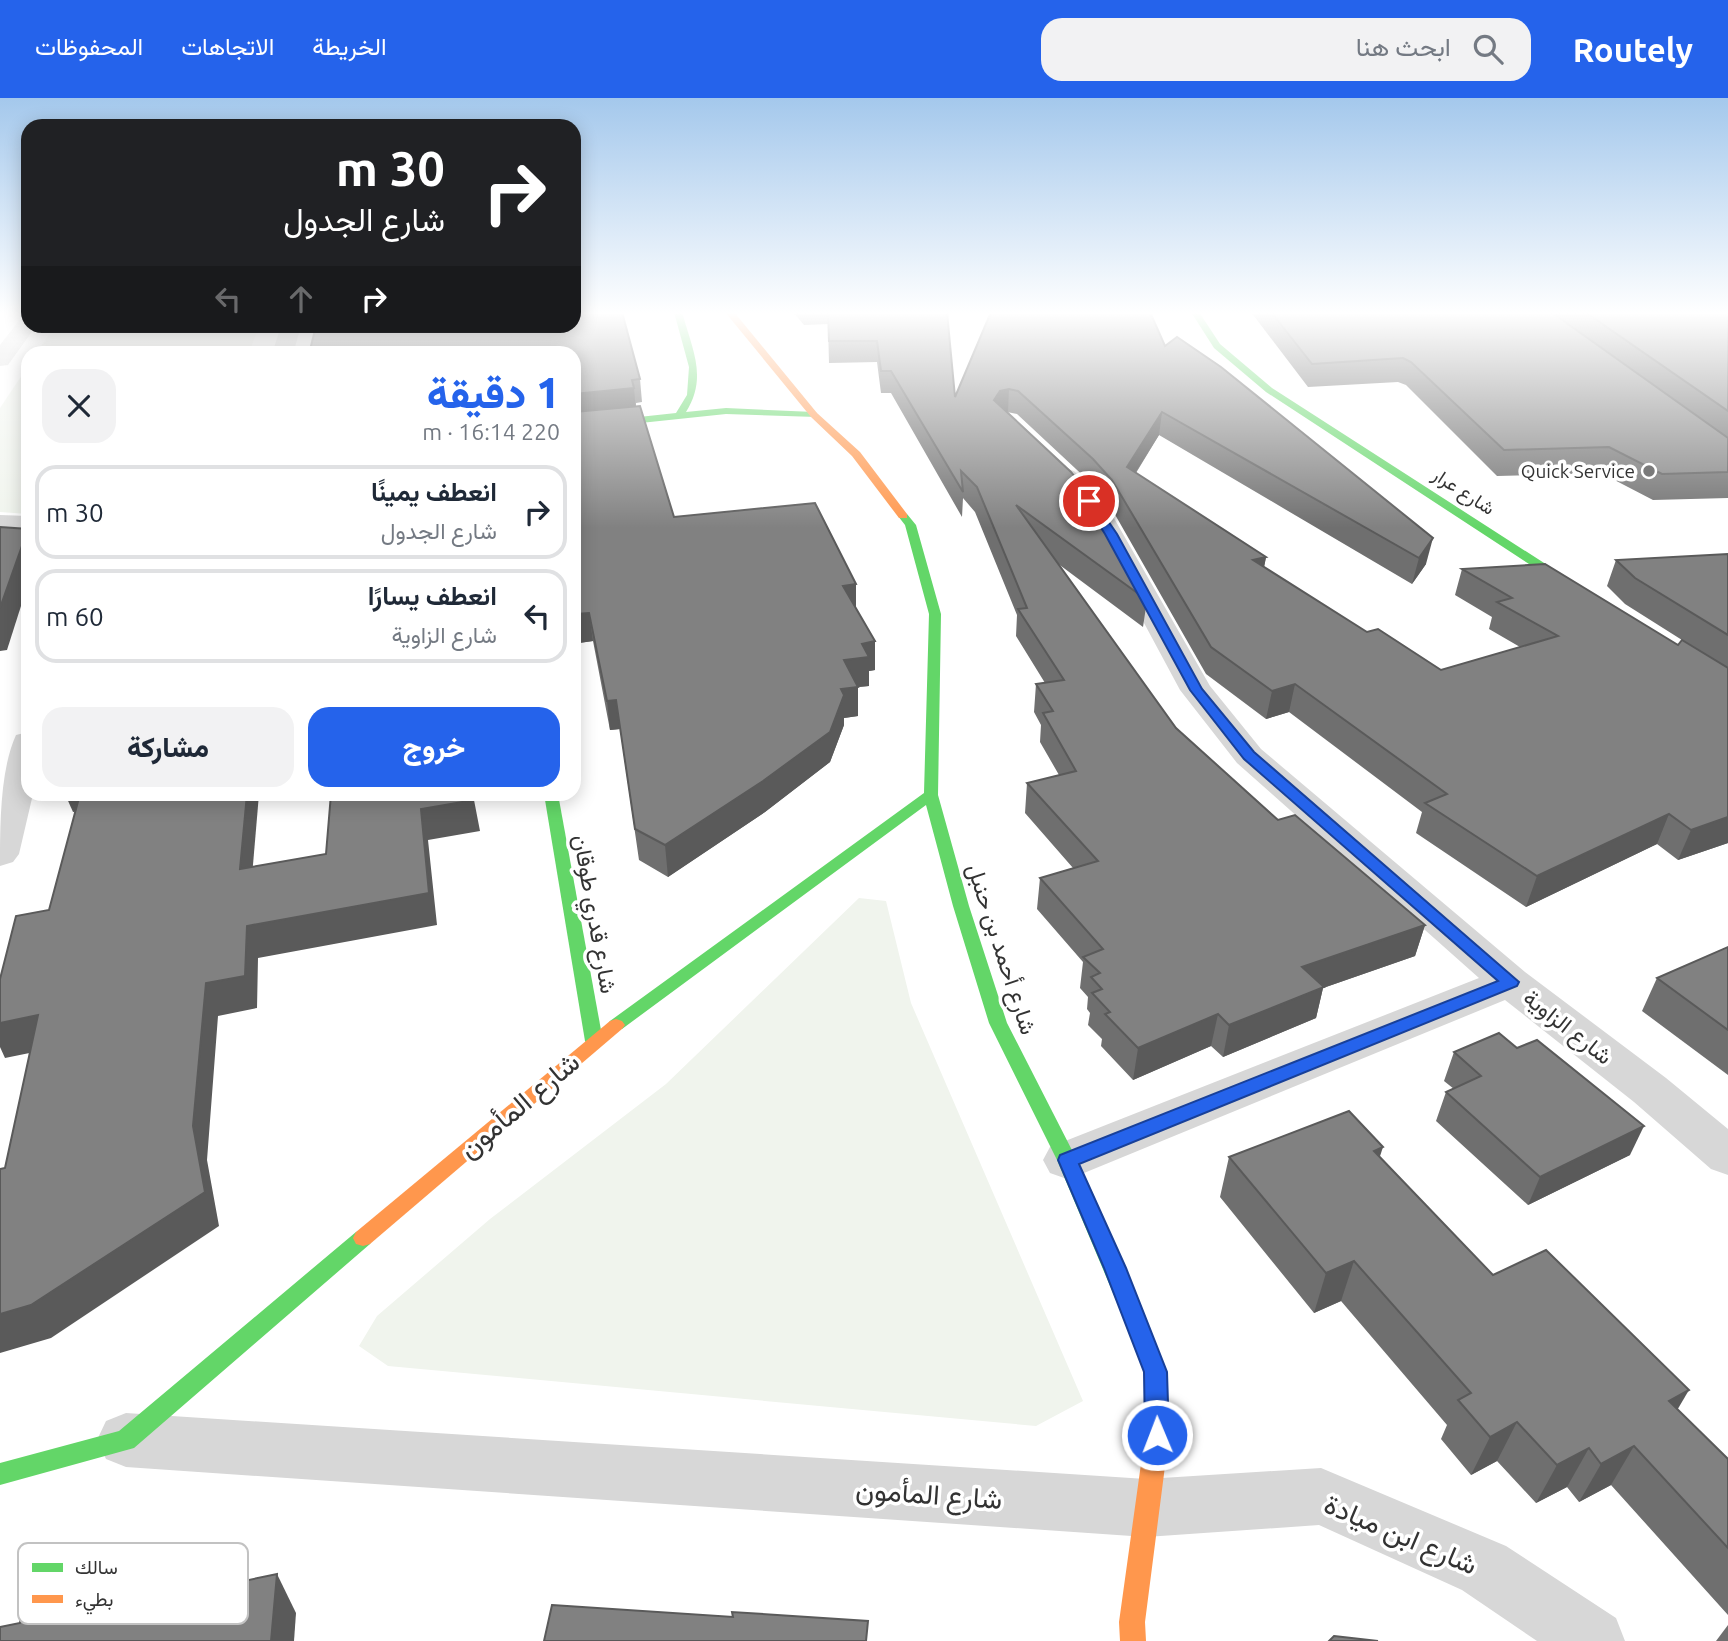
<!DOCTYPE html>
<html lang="ar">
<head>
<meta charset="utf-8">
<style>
	:root { --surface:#fff; --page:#f2f2f3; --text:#1f2937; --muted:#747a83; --line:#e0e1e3; --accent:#2563eb }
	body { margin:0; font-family:Ubuntu,Vazirmatn,sans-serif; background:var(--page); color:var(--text); direction:rtl; height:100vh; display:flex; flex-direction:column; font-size:26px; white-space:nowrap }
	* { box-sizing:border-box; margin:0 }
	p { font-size:23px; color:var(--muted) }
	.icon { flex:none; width:38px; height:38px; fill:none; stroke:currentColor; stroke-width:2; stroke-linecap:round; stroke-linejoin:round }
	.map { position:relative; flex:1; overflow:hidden; direction:ltr }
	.sheet { position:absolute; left:21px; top:248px; width:560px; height:455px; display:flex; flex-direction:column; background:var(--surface); border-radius:21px; box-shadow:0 4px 18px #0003; direction:rtl }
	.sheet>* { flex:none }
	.hud { position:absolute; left:21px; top:21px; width:560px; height:214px; border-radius:21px; box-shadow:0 4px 18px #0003; direction:rtl; background:#202124; color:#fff; overflow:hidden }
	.pin { position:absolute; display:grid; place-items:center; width:60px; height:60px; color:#fff; margin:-30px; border:4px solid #fff; border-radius:50%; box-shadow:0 2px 7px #0007 }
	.me { position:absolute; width:77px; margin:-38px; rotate:359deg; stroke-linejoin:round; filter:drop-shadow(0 0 5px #0008) }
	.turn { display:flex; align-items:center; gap:24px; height:147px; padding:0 21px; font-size:32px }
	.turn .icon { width:91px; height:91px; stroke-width:2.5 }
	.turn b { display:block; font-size:49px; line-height:60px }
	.lanes { display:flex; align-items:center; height:66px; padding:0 21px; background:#0003; justify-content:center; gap:35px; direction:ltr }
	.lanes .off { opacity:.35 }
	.round { display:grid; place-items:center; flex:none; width:74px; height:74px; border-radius:21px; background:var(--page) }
	.summary { display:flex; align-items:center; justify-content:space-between; height:119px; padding:0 21px }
	h1 { font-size:42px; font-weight:800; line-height:52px; color:var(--accent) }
	.button { display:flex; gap:14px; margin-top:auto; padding:14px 21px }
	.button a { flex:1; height:80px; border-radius:21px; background:var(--accent); color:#fff; font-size:28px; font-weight:800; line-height:80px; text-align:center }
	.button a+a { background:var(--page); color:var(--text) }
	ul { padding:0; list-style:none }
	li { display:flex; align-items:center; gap:21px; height:94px; margin:0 14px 10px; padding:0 7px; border:4px solid var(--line); border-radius:21px }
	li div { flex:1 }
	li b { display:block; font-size:26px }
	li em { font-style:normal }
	header { display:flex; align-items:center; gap:42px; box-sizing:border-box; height:98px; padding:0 35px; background:var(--accent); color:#fff }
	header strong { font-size:33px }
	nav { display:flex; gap:38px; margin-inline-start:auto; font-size:24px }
	.search { width:490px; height:63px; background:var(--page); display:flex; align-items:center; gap:18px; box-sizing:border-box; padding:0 24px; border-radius:21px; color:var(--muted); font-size:26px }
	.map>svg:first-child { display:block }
	.green { fill:#f0f4ed }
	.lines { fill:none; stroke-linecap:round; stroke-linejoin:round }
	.street { fill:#d7d7d7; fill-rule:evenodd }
	.fast { fill:#63d668; fill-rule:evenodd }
	.slow { fill:#ff974d; fill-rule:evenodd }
	.wall { fill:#6f6f6f }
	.shaded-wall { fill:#5a5a5a }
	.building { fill:#818181; stroke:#5a5a5a; stroke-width:2 }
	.route { fill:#2563eb; stroke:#184099; stroke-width:2 }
	.poi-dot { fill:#7a7a7a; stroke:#fff; stroke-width:2.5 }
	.labels { text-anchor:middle; stroke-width:7; stroke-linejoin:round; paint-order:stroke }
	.far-poi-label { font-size:19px; fill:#333; stroke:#fff; text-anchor:end }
	.far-street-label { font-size:19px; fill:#333; stroke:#fff }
	.street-label { font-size:23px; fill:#333; stroke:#fff }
	.near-street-label { font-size:28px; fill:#333; stroke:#fff }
	.key { fill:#fff; stroke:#c2c2c2; stroke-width:2 }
	.key-label { font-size:19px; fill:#333 }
</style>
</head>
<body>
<header>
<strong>Routely</strong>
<div class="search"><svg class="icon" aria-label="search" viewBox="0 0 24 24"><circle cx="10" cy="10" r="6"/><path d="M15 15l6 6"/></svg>ابحث هنا</div>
<nav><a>الخريطة</a><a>الاتجاهات</a><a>المحفوظات</a></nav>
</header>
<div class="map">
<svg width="1728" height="1543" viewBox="0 0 1728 1543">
	<rect width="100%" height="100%" fill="#fff"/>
	<g class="green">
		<path d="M55,228H272V230L256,236L249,255H36Z"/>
		<path d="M28,268V416L0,414V310Z"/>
		<path d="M859,800L886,803L911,905L1083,1303L1036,1328L388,1268L359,1248L377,1218L490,1121L666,986Z"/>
	</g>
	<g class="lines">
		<g class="street">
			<path d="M28,218V228H36L8,267L0,268V247L21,220Z"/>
			<path d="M281,228H301L293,256H272Z"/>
			<path d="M1065,370L1074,373L1107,408L1210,588L1261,651L1525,874L1666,980L1728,1031V1077L1711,1071L1634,1004L1505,902L1084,1075L1067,1081L1050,1075L1043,1062L1050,1049L1479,880L1237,665L1180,592L1086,417L1052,378L1056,373Z"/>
			<path d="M0,417L28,418V434L0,433Z"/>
			<path d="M28,634V696H33L19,756L13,764L0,768C0,727 0,672 16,637Z"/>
			<path d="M126,1315L1146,1381L1321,1370L1506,1448L1616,1520L1625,1543H1537L1462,1492L1319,1427L1146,1439L126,1369L106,1361L97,1342L106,1323Z"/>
		</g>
		<g class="fast">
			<path d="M674,214H682C692,251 708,279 686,314L726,310L814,314L817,315V319L726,316L574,332V326L676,315L687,297L689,269Z"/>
			<path d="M1191,214H1199L1220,246L1272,290L1586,492V498H1578L1266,294L1214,250Z"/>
			<path d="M903,415L907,416L916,427L941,516L938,697L969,808L1007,925L1077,1062L1143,1214L1140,1221L1132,1223L1124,1221L1121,1214L1057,1062L989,925L953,808L926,707L622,931H610L607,927L610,923L924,695L929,516L905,427L898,418Z"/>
			<path d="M544,696H558L603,943L600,948H588L585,943Z"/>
			<path d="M363,1132L370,1134L373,1140L370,1146L134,1350L0,1387V1365L119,1333L356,1134Z"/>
		</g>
		<g class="slow">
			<path d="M725,214H734L817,315L860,354L907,416V420H899L852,358L811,319Z"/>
			<path d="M616,921L622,923L625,927L622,931L370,1146L363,1148L356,1146L353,1140L356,1134L610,923Z"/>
			<path d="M1132,1205L1140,1207L1167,1274L1169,1337L1145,1524L1146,1543H1120L1119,1524L1145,1337V1274L1121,1214L1124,1207Z"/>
		</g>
	</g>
	<g class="wall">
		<path d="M793,214H947L955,299L1165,248L1426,466L1412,486L1159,337L1136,375L1266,459L1264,469L1367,534L1441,572L1520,549L1489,531L1492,519L1455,497L1462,471L1678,547L1682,542L1625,506L1607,488L1616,462L1728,456V745L1678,762L1657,746L1526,809L1416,735L1422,714L1289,614L1266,621L1206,576L1109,406L1091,385L1017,316L1007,314L1147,502L1143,529L1057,465L1176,630L1278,722L1425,827L1415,858L1323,890L1316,920L1223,959L1211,948L1133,982L1101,948L1102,941L1088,927L1090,915L1087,911L1088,899L1080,890L1083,864L1037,811L1040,780L1073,770L1025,715L1027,685L1059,677L1040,644L1041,627L1034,614L1036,586L1045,585L1016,538L1017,517L975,414L963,400L962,419L891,295H881L877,264L829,265L828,226L804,227Z"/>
		<path d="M1251,214H1728V400L1653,402L1601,375L1497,378L1406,287L1398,284L1308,289Z"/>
		<path d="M574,256L640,281L642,304L636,305V308L674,419L856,511L875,543V572L869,573V588L858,589V618L844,620V627L830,664L765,714L668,779L639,762L620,631L610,632L593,543L579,545Z"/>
		<path d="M1728,849V977L1642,913L1657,880Z"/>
		<path d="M1454,954L1630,1057L1528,1107L1436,1023L1446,994L1454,991L1444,983Z"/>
		<path d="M1229,1059H1380L1493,1177L1678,1312L1728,1361V1517L1611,1387L1579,1404L1567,1389L1536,1405L1497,1363L1471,1377L1441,1341L1447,1327L1341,1203L1314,1215L1220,1099Z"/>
		<path d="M1728,1527V1543H1716Z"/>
	</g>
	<g class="shaded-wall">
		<path d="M634,290L636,313L574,319V296Z"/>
		<path d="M1009,291L1008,313L998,315L994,302L1000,293Z"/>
		<path d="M1162,314L1159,337L1124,393L1127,369Z"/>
		<path d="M28,431V486L7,552L0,553V510Z"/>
		<path d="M1433,440L1426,466L1412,486L1419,460Z"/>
		<path d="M1266,459L1261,485L1253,462Z"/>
		<path d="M856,486V514L843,488Z"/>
		<path d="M589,515L593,543L579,545L575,516Z"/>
		<path d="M875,543V572L869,573V588L858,589V618L844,620V627L830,664L765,714L668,779L665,747L841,591L844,562L862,546Z"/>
		<path d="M1295,586L1289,614L1266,621L1272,593Z"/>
		<path d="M616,602L620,631L610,632L607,603Z"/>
		<path d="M65,696H90L96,711L73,714Z"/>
		<path d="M247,696H259L250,802L240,771Z"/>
		<path d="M474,702L480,733L428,742L437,827L258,860L257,910L218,918L207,1062L219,1128L51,1240L0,1255V1216L193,1028L206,885L247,828L421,711Z"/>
		<path d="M1669,716L1657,746L1526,809L1537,778Z"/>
		<path d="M1728,719V745L1678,762L1691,732Z"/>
		<path d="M1425,827L1415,858L1323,890L1316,920L1223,959L1229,927L1302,869Z"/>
		<path d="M1218,916L1211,948L1133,982L1138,950Z"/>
		<path d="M38,917L54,950L5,960L0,949V925Z"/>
		<path d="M1644,1028L1630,1057L1528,1107L1540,1079Z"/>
		<path d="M1383,1049L1370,1089L1374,1053Z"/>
		<path d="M1354,1163L1341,1203L1314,1215L1326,1175Z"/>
		<path d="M1689,1292L1666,1331L1669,1303Z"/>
		<path d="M1517,1324L1497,1363L1471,1377L1490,1339Z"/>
		<path d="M1634,1348L1611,1387L1579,1404L1601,1366Z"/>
		<path d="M1589,1350L1567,1389L1536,1405L1557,1367Z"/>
		<path d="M277,1476L296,1515L294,1543H271Z"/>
		<path d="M148,1477L172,1516L144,1504Z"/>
	</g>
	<g class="building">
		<path d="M574,214H622L640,281L632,282L634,290L574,296V256H309L316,228H574Z"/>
		<path d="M828,214H947L955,299L991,214H1150L1165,248L1177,239L1221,269L1433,440L1419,460L1162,314L1127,369L1266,459L1253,462L1367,534L1378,531L1441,572L1558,538L1497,504L1512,500L1462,471L1545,466L1678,547L1682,542L1728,570V719L1691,732L1669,716L1537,778L1425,705L1447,696L1295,586L1272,593L1211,549L1112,382L1093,361L1018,293L1009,291L1000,293L994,302L1071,374L1086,393L1147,502L1016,407L1176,630L1278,722L1295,717L1425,827L1302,869L1324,889L1229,927L1218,916L1138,950L1105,916L1110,914L1092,895L1102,891L1091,879L1100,875L1083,859L1103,851L1040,780L1098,763L1027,685L1076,673L1043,615L1053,613L1036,586L1064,582L1018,511L1027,510L977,389L961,373L963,394L891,273H881L877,243H829Z"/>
		<path d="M1271,214H1551L1728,340V374L1662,376L1609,349L1504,352L1411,264L1403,260L1312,266Z"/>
		<path d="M1585,214H1728V313Z"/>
		<path d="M640,308L674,419L815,405L856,486L843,488L875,543L862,546L869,559L844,562L858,589L841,591L844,597L830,634L763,683L665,747L635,731L616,602L607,603L589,515L575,516L574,506V314Z"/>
		<path d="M0,429L28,431L0,510Z"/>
		<path d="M1728,456V537L1635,480L1616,462Z"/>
		<path d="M80,696H247L240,771L326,756L331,696H472L474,702L421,711L429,795L247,828L245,878L206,885L193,1028L205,1094L31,1207L0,1216V1071L5,1070L38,917L0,925V881L16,818L49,812Z"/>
		<path d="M1728,849V932L1657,880Z"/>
		<path d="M1499,935L1517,950L1537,942L1644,1028L1540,1079L1446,994L1481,978L1454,954Z"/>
		<path d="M1349,1013L1383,1049L1374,1053L1493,1177L1546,1152L1689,1292L1669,1303L1728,1361V1450L1634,1348L1601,1366L1589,1350L1557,1367L1517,1324L1490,1339L1458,1302L1471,1295L1354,1163L1326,1175L1229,1059Z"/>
		<path d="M277,1476L271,1543H0V1529L20,1525L23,1505L148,1477L144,1504Z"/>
		<path d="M552,1507L733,1519L732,1514L868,1523L866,1543H544Z"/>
		<path d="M1334,1538L1378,1543H1329Z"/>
	</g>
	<linearGradient id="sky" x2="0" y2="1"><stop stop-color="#a4c8ec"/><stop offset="0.5" stop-color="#fff"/><stop offset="1" stop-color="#fff" stop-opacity="0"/></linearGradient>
	<rect width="1728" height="430" fill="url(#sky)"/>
	<path class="route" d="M1085,401H1093L1117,436L1202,591L1254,654L1519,884L1517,888L1079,1066L1126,1170L1167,1274L1169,1337L1165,1345L1157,1348L1148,1345L1145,1337L1144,1274L1104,1170L1058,1062L1060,1057L1498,883L1244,661L1190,592L1105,436L1084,403Z"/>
	<circle class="poi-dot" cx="1649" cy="373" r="7"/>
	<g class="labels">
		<g class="far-poi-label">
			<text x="1635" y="380">Quick Service</text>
		</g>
		<g class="far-street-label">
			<text transform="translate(1464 393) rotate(33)" y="7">شارع عرار</text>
		</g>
		<g class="street-label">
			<text transform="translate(595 816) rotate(80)" y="8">شارع قدري طوقان</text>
			<text transform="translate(1002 851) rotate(72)" y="8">شارع أحمد بن حنبل</text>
			<text transform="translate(1568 929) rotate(38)" y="8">شارع الزاوية</text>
		</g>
		<g class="near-street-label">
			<text transform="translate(519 1007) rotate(-40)" y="10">شارع المأمون</text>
			<text transform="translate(929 1396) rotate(4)" y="10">شارع المأمون</text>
			<text transform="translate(1401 1436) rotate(23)" y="10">شارع ابن ميادة</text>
		</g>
	</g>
	<rect x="18" y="1445" width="230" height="81" rx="10" class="key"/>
	<rect x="32" y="1465" width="31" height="9" fill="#63d668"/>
	<rect x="32" y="1497" width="31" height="8" fill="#ff974d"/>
	<g class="key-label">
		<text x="75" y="1476">سالك</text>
		<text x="75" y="1508">بطيء</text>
	</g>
</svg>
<div class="pin" style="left:1089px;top:403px;background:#d93025"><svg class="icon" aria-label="arrive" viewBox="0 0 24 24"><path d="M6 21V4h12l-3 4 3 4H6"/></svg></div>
<svg class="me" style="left:1157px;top:1337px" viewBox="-20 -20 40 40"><circle r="17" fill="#2563eb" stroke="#fff" stroke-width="3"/><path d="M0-11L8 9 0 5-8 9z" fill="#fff"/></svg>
<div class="hud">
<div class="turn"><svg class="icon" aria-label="right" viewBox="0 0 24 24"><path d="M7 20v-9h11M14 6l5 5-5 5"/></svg><div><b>30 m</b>شارع الجدول</div></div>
<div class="lanes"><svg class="icon off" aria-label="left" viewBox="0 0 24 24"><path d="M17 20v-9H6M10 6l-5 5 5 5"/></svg><svg class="icon off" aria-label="ahead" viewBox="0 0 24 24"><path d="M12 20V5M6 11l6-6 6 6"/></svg><svg class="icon" aria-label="right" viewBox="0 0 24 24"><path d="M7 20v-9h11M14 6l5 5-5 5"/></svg></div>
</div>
<section class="sheet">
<div class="summary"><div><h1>1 دقيقة</h1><p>220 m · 16:14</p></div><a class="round"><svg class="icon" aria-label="close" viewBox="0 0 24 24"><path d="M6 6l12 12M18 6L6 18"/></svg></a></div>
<ul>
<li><svg class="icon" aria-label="right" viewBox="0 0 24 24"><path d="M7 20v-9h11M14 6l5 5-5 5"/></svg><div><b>انعطف يمينًا</b><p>شارع الجدول</p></div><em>30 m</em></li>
<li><svg class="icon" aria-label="left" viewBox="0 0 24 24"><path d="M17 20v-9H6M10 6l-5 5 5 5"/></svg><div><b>انعطف يسارًا</b><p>شارع الزاوية</p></div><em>60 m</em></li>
</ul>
<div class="button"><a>خروج</a><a>مشاركة</a></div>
</section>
</div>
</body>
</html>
